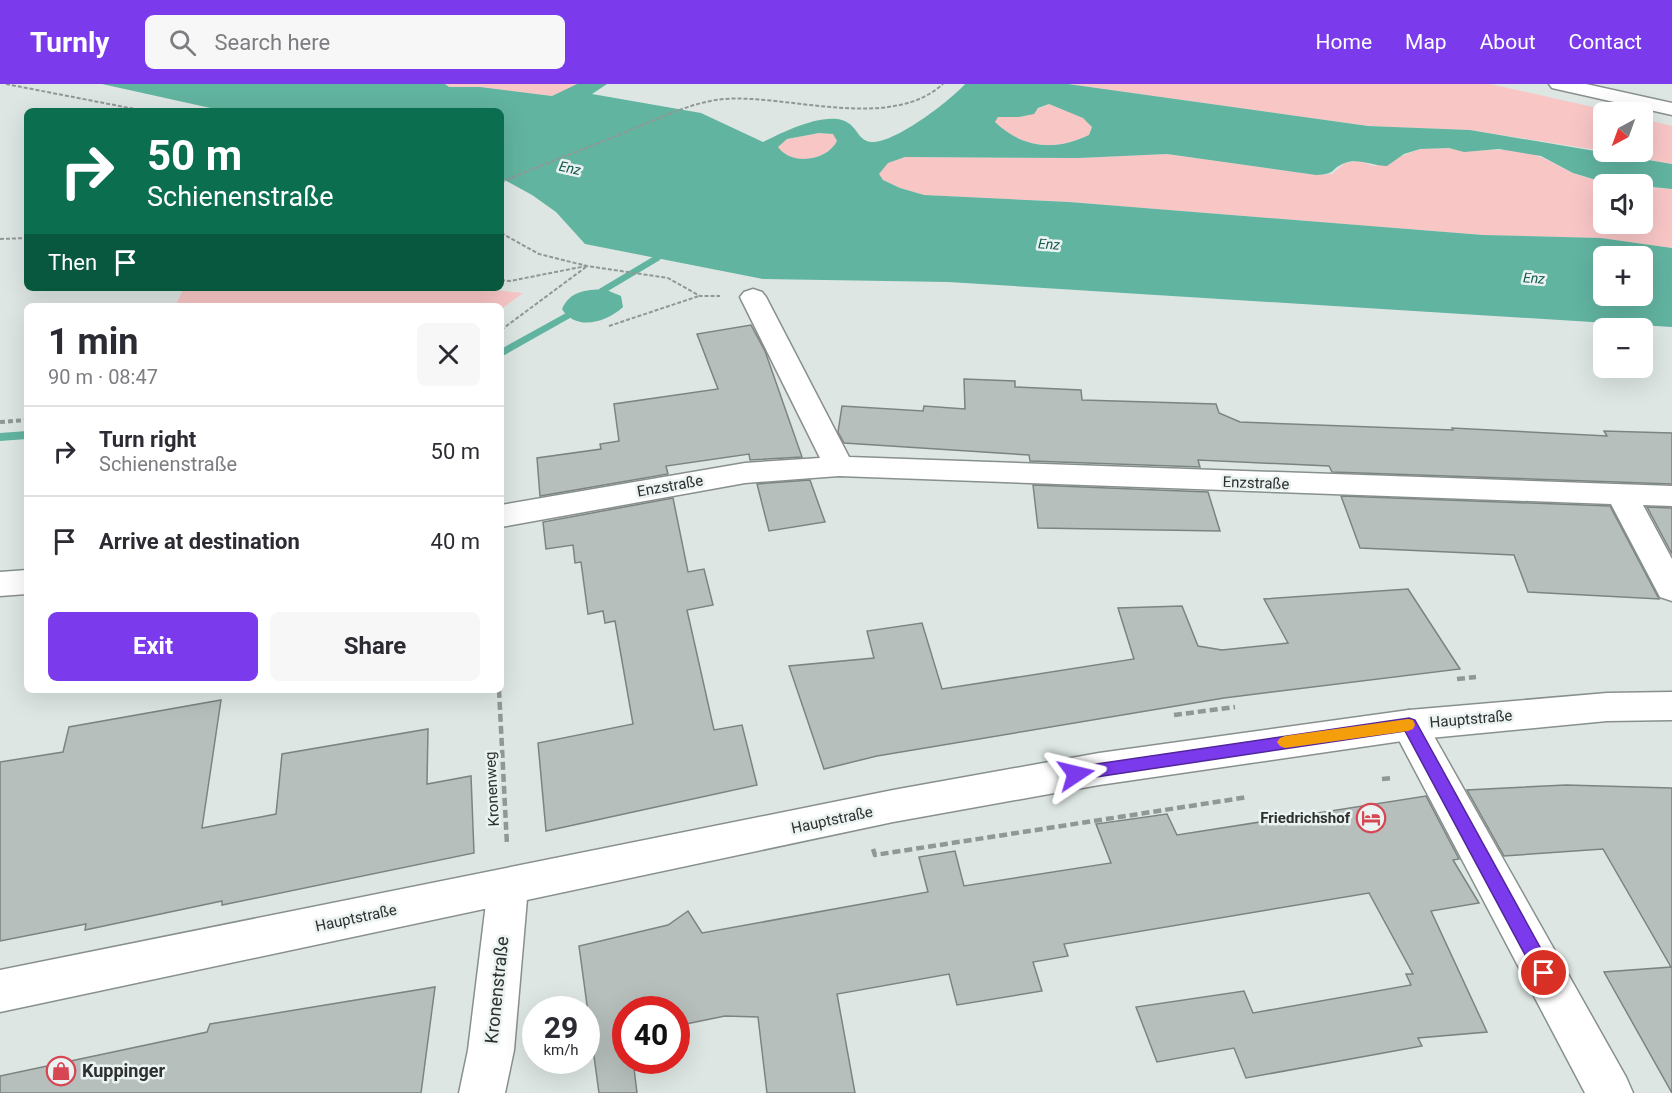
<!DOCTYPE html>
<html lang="en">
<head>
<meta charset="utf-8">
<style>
	:root { --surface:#fff; --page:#f7f7f7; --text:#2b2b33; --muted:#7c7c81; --line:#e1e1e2; --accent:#7c3aed }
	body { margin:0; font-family:Roboto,sans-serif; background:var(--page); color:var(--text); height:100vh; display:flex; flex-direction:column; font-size:22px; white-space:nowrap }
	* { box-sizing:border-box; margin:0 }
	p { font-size:20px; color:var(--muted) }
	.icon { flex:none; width:33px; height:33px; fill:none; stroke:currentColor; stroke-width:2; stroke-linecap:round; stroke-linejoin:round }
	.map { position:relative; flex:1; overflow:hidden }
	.drawer { position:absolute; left:24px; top:219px; width:480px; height:390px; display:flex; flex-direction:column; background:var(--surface); border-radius:9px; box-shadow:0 6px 24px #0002 }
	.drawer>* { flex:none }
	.top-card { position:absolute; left:24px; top:24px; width:480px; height:183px; border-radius:9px; box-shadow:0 6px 24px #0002; background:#0b6e4f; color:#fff; overflow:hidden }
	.needle { width:39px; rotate:221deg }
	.tools { position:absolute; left:1593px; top:18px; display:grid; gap:12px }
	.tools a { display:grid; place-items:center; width:60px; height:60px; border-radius:9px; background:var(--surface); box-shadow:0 6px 24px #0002; font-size:30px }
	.speed { position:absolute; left:522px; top:912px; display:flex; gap:12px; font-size:30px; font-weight:700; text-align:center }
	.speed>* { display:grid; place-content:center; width:78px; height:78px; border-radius:50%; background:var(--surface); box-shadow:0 6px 24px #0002; line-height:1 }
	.speed small { font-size:15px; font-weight:400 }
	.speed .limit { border:9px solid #d22; background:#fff; color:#111 }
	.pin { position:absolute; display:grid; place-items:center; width:51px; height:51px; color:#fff; margin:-26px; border:3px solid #fff; border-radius:50%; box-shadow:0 2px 6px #0007 }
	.me { position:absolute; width:66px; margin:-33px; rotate:80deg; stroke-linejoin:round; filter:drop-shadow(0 0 4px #0008) }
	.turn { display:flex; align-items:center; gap:21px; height:126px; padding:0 24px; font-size:27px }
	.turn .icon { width:78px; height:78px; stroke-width:2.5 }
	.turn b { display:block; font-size:42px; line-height:51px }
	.then { display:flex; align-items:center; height:57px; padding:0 24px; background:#0003; gap:12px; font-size:22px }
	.round { display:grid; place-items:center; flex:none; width:63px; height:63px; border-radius:9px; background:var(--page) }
	.overview { display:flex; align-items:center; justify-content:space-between; height:102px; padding:0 24px }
	h1 { font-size:36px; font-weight:700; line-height:45px }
	.action { display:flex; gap:12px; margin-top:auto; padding:12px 24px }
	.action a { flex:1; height:69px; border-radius:9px; background:var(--accent); color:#fff; font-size:24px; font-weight:700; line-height:69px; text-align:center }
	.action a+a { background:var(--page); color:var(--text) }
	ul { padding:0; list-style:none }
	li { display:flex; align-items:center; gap:18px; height:90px; padding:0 24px; border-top:2px solid var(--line) }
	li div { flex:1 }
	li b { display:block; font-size:22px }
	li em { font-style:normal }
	header { display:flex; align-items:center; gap:36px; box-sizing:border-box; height:84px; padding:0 30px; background:var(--accent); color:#fff }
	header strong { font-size:28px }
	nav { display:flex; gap:33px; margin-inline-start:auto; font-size:21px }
	.search { width:420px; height:54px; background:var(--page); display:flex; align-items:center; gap:15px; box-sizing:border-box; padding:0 21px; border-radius:9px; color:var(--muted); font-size:22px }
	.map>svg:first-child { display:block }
	.green { fill:#f9c6c6 }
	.water { fill:#61b4a0; fill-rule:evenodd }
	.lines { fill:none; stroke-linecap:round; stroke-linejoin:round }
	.stream { fill:#61b4a0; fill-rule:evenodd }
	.building { fill:#b7bfbd; stroke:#7c8482; stroke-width:1.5 }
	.street-casing { stroke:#88908d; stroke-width:3 }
	.secondary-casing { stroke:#88908d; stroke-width:3 }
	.primary-casing { stroke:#88908d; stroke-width:3 }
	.path-far2 { stroke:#919795; stroke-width:2; stroke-dasharray:4 2; stroke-linecap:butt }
	.path-far1 { stroke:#919795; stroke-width:4; stroke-dasharray:5 3; stroke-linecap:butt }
	.path { stroke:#919795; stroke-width:4.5; stroke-dasharray:8 4; stroke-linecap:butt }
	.street { fill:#fff; fill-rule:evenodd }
	.secondary { fill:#fff; fill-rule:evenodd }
	.primary { fill:#fff; fill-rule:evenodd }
	.route { fill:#7c3aed; stroke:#51269a; stroke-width:1.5 }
	.slow { fill:#f59e0b }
	.labels { text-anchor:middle; stroke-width:5; stroke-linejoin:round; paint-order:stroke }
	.far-water-label { font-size:14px; font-style:italic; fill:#13584b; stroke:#eaf3f1 }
	.street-label { font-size:15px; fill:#2d302f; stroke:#eaf3f1 }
	.poi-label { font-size:15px; font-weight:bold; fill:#2d302f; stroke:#eaf3f1; text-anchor:end }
	.near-street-label { font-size:18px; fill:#2d302f; stroke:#eaf3f1 }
	.near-poi-label { font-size:18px; font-weight:bold; fill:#2d302f; stroke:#eaf3f1; text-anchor:start }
</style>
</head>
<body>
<header>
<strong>Turnly</strong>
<div class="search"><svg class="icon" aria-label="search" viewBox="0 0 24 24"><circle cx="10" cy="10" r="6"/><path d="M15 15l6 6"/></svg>Search here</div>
<nav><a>Home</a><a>Map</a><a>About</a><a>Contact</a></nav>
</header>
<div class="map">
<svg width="1672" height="1009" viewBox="0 0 1672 1009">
	<rect width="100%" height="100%" fill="#dde6e3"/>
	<g class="green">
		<path d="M445,0H577L552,12L480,3H449Z"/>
		<path d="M1068,0H1490L1615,28H1604L1603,67L1470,46L1368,42Z"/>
		<path d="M1049,20L1084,34L1092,43L1089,51C1055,67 1023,65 995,38L997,33H1019Z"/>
		<path d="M1643,35L1672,42V80L1605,68H1642Z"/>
		<path d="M819,49L833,50L837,57C826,77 791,82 777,63L787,55Z"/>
		<path d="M1449,64C1472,70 1495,63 1519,67C1539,70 1553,79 1571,88C1587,95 1605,98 1621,100H1604V140H1642L1643,103L1672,105V164L1601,154L1483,151L1069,118L924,111L900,104L883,96L878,90L888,79L905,73L1079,74L1167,70L1316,91L1332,90L1345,79L1359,77L1375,82L1420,65Z"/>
		<path d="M184,204H471L523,209L501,225V222H175Z"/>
	</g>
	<g class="water">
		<path d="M102,0H445L449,3H480L552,12L577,0H607L592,10L701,29L763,58C783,48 832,23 851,41C858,47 860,57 871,58C894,60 950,17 965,0H1068L1368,42L1470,46L1672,80V105L1603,98L1573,89L1541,72L1499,65L1464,68L1449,64L1420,65L1404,70L1387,82C1373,82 1358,74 1345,79C1329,85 1338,90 1316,91L1167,70L1079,74L905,73L888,79L879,90L883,96L900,104L924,111L1069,118L1483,151L1601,154L1672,164V243L948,198L763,195L585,160L556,128L532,111L501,94V27H224ZM1049,20L1083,34L1092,43L1089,51C1056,67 1023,65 995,38L998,33H1019L1034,30L1038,24ZM819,49L833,50L837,57C827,77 791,82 778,63L787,55ZM1604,172H1642V212H1604Z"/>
		<path d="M604,205L621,212L623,223C607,238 576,248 562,225C570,207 585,206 604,205Z"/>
	</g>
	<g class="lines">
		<g class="stream">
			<path d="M656,171L661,174L660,176L608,207H600L599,205Z"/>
			<path d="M566,229L570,230V234L501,273V265Z"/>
			<path d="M27,347V355L0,357V349Z"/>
		</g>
	</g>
	<g class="building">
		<path d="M751,241L765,267L802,373L750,376L749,370L666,382L668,390L540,412L537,374L601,365L600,360L619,357L614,320L718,305L697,250Z"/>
		<path d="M964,295L1015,297V303L1081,306L1082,316L1216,320L1219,329L1240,338L1453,346L1452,344L1607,352L1604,347L1672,349V400L1332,388L1329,382L1198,376L1200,383L1030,377L1029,371L844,359L838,348L842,322L923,327L924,322L965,325Z"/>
		<path d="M810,396L825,438L769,447L757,400Z"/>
		<path d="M1033,401L1208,408L1220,447L1038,444Z"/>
		<path d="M1341,412L1610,422L1659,515L1528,508L1514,471L1360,464Z"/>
		<path d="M673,414L688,488L704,485L713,521L687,526L714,646L742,641L757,701L546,747L538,659L633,640L615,537L605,539L603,527L588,530L581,478L575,479L573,461L546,465L543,438Z"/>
		<path d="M1647,423L1672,424V470Z"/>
		<path d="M1408,505L1460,585L1224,614L877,672L824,685L789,582L874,574L867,547L922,539L942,605L1134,575L1118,524L1182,522L1198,562L1222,566L1288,559L1264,515Z"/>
		<path d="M221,616L202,744L276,730L282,670L428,645L427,700L471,692L474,769L222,821V817L85,846L86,840L0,857V678L63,668L69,643Z"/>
		<path d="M1566,701L1672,704V1009L1604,888L1671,883L1603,765L1504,772L1467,706Z"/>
		<path d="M1426,712L1459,775L1453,776L1479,819L1431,827L1487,948L1418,954L1422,962L1246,994L1234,964L1157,978L1136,923L1244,907L1253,929L1411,901L1406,890H1413L1369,809L1064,860L1068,872L1033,878L1042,907L957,921L949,890L837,910L855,1009H767L758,933L725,932L676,942V926H626V976H633L637,1009H599L579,862L668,841L688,827L702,849L928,808L919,773L955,767L964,802L1111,779L1096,740L1167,730L1177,751Z"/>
		<path d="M435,903L421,1009H0V992L207,948L210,940Z"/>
	</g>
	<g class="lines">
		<g class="street-casing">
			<g id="street">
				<path d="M753,205L762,208L766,213L849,373L1672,402V422L1643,421L1672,475V517L1660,513L1611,420L839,392L745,399L501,443V421L745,379L820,374L740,213L744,208Z"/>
				<path d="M27,486V510L0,512V488Z"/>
				<path d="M1409,626L1422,631L1626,993L1633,1009H1585L1391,641L1396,631Z"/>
				<path d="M508,785L522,790L528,803L514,966L505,1009H459L468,966L488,803L494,790Z"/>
			</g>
		</g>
		<g class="secondary-casing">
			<path id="secondary" d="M1672,608V636L1607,637L1409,656L1099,701L893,738L0,928V886L893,706L1099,669L1409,626L1607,609Z"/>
		</g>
		<g class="primary-casing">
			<path id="primary" d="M1549,0H1586L1672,19V31L1552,4Z"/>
		</g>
		<g class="path-far2">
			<path d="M6,0L145,27"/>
			<path d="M501,98C545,80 589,63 633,45C663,33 692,18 724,15C788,10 890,48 943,0"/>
			<path d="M501,149L539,170L587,182L668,194L700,212H720"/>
			<path d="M0,155L27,154"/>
			<path d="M501,196L510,197L586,182"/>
			<path d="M609,242L699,212"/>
			<path d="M501,246L586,183"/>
		</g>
		<path class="path-far1" d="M0,338L27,336"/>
		<g class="path">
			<path d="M1457,595L1476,593"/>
			<path d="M499,606L507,761"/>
			<path d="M1174,631L1235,623"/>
			<path d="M1382,695L1393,694"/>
			<path d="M873,765L875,771L1248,713"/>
		</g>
		<use href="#street" class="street"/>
		<use href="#secondary" class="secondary"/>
		<use href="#primary" class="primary"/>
	</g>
	<path class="route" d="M1409,634L1415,636L1551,883L1553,889L1551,895L1544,897L1538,895L1405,647L1076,696L1070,694L1068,690L1070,685L1076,683Z"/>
	<path class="slow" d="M1408,635L1413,636L1415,641L1413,645L1408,647L1285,664L1280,662L1277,658L1280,654L1285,652Z"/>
	<defs>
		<g id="hotel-ring" transform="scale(1.5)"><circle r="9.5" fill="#eaf3f1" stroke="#d64653" stroke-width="1.5"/><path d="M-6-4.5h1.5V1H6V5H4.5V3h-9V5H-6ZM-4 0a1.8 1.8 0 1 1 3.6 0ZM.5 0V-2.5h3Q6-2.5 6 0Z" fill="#d64653"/></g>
		<g id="shop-ring" transform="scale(1.5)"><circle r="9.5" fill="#eaf3f1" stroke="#d64653" stroke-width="1.5"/><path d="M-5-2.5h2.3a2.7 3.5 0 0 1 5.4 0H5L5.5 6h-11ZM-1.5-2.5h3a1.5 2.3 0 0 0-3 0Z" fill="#d64653"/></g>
	</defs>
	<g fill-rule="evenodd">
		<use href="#hotel-ring" x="1371" y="734"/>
		<use href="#shop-ring" x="61" y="987"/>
	</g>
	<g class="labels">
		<g class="far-water-label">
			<text transform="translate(570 84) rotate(12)" y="5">Enz</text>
			<text transform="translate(1049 160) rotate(4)" y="5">Enz</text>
			<text transform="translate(1534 194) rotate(4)" y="5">Enz</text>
		</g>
		<g class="street-label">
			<text transform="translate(1256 399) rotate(2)" y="5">Enzstraße</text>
			<text transform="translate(670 402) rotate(-10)" y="5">Enzstraße</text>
			<text transform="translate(1471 635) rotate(-5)" y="5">Hauptstraße</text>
			<text transform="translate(492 705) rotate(-93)" y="5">Kronenweg</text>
			<text transform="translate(832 736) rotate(-12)" y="5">Hauptstraße</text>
			<text transform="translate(356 834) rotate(-12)" y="5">Hauptstraße</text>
		</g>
		<g class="poi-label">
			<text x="1350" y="739">Friedrichshof</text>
		</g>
		<g class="near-street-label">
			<text transform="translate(497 906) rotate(-84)" y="6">Kronenstraße</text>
		</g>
		<g class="near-poi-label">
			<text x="82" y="993">Kuppinger</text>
		</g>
	</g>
</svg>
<div class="tools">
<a><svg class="needle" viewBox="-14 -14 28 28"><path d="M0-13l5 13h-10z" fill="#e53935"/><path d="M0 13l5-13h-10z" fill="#7c7c81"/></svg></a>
<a><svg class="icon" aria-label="sound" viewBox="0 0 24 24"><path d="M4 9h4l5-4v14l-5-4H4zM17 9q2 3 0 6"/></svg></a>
<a>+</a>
<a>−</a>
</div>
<div class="speed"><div>29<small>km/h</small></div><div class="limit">40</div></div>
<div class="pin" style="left:1544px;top:889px;background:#d93025"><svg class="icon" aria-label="arrive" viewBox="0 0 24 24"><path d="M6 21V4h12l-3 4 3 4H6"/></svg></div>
<svg class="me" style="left:1076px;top:690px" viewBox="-20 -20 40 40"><path d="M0-17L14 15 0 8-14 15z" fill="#7c3aed" stroke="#fff" stroke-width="4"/></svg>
<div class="top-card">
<div class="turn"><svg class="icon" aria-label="right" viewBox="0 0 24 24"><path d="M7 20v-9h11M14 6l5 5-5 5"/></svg><div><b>50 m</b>Schienenstraße</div></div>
<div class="then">Then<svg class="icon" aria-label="arrive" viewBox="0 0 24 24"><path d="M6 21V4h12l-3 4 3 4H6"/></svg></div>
</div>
<section class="drawer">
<div class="overview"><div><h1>1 min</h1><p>90 m · 08:47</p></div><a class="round"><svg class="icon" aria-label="close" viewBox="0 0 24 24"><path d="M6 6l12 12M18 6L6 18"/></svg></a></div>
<ul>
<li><svg class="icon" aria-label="right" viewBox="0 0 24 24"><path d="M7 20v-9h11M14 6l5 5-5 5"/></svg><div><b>Turn right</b><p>Schienenstraße</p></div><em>50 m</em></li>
<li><svg class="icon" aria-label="arrive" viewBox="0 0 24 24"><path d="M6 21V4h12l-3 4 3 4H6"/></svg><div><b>Arrive at destination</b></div><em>40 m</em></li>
</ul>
<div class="action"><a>Exit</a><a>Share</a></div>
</section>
</div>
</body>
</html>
